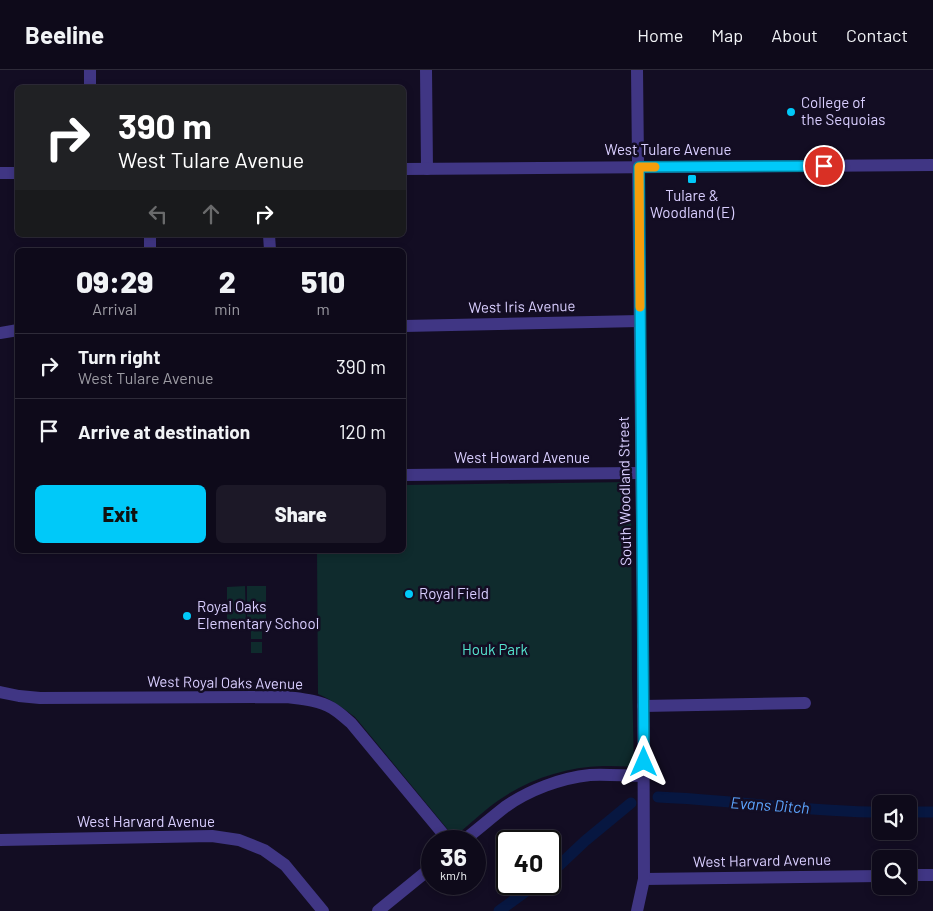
<!DOCTYPE html>
<html lang="en">
<head>
<meta charset="utf-8">
<style>
	:root { --surface:#0e0a1a; --page:#1c1827; --text:#f1f3f6; --muted:#9b9aa2; --line:#2e2b39; --accent:#00c9f9 }
	body { margin:0; font-family:Barlow,sans-serif; background:var(--page); color:var(--text); height:100vh; display:flex; flex-direction:column; font-size:19px; white-space:nowrap }
	* { box-sizing:border-box; margin:0 }
	p { font-size:16px; color:var(--muted) }
	.icon { flex:none; width:28px; height:28px; fill:none; stroke:currentColor; stroke-width:2; stroke-linecap:round; stroke-linejoin:round }
	.map { position:relative; flex:1; overflow:hidden }
	.sheet { position:absolute; left:15px; top:178px; width:391px; height:305px; display:flex; flex-direction:column; background:var(--surface); border-radius:8px; box-shadow:0 2px 8px #0003,0 0 0 1px var(--line) }
	.sheet>* { flex:none }
	.hud { position:absolute; left:15px; top:15px; width:391px; height:152px; border-radius:8px; box-shadow:0 2px 8px #0003,0 0 0 1px var(--line); background:#202124; color:#fff; overflow:hidden }
	.fabs { position:absolute; left:872px; top:725px; display:grid; gap:10px }
	.fabs a { display:grid; place-items:center; width:45px; height:45px; border-radius:8px; background:var(--surface); box-shadow:0 2px 8px #0003,0 0 0 1px var(--line); font-size:25px }
	.speed { position:absolute; left:421px; top:760px; display:flex; gap:10px; font-size:25px; font-weight:700; text-align:center }
	.speed>* { display:grid; place-content:center; width:65px; height:65px; border-radius:50%; background:var(--surface); box-shadow:0 2px 8px #0003,0 0 0 1px var(--line); line-height:1 }
	.speed small { font-size:12px; font-weight:400 }
	.speed .limit { border:2px solid #111; border-radius:8px; background:#fff; color:#111 }
	.pin { position:absolute; display:grid; place-items:center; width:42px; height:42px; color:#fff; margin:-21px; border:2px solid #fff; border-radius:50%; box-shadow:0 1px 5px #0007 }
	.me { position:absolute; width:55px; margin:-28px; rotate:0deg; stroke-linejoin:round; filter:drop-shadow(0 0 4px #0008) }
	.turn { display:flex; align-items:center; gap:18px; height:105px; padding:0 20px; font-size:22px }
	.turn .icon { width:65px; height:65px; stroke-width:2.5 }
	.turn b { display:block; font-size:35px; line-height:42px }
	.lanes { display:flex; align-items:center; height:48px; padding:0 20px; background:#0003; justify-content:center; gap:25px; direction:ltr }
	.lanes .off { opacity:.35 }
	.eta { display:flex; justify-content:space-evenly; align-items:center; height:85px; text-align:center }
	.eta b { font-size:30px; font-weight:800; line-height:35px }
	.action { display:flex; gap:10px; margin-top:auto; padding:10px 20px }
	.action a { flex:1; height:58px; border-radius:8px; background:var(--accent); color:#111; font-size:20px; font-weight:800; line-height:58px; text-align:center }
	.action a+a { background:var(--page); color:var(--text) }
	ul { padding:0; list-style:none }
	li { display:flex; align-items:center; gap:15px; height:65px; padding:0 20px; border-top:1px solid var(--line) }
	li div { flex:1 }
	li b { display:block; font-size:19px }
	li em { font-style:normal }
	header { display:flex; align-items:center; gap:30px; box-sizing:border-box; height:70px; padding:0 25px; background:var(--surface); border-bottom:1px solid var(--line) }
	header strong { font-size:24px }
	nav { display:flex; gap:28px; margin-inline-start:auto; font-size:18px }
	.map>svg:first-child { display:block }
	.green { fill:#0f2b2d }
	.lines { fill:none; stroke-linecap:round; stroke-linejoin:round }
	.canal { stroke:#071741; stroke-width:11 }
	.minor { stroke:#403684; stroke-width:12 }
	.route-casing { stroke:#0083a2; stroke-width:12 }
	.route { stroke:#00c9f9; stroke-width:9 }
	.slow { stroke:#f59e0b; stroke-width:9 }
	.poi-dot { fill:#00c9f9; stroke:#130d23; stroke-width:2 }
	.labels { text-anchor:middle; stroke-width:5; stroke-linejoin:round; paint-order:stroke }
	.poi-label { font-size:15px; fill:#d9ceff; stroke:#130d23; text-anchor:start }
	.street-label { font-size:15px; fill:#d9ceff; stroke:#130d23 }
	.park-label { font-size:15px; fill:#55e4ce; stroke:#130d23 }
	.water-label { font-size:16px; font-style:italic; fill:#5ca5ff; stroke:#130d23 }
</style>
</head>
<body>
<header>
<strong>Beeline</strong>
<nav><a>Home</a><a>Map</a><a>About</a><a>Contact</a></nav>
</header>
<div class="map">
<svg width="933" height="841" viewBox="0 0 933 841">
	<rect width="100%" height="100%" fill="#130d23"/>
	<g class="green">
		<path d="M631,412L632,609L634,697C623,696 613,696 603,696C566,697 529,709 499,730C483,741 469,755 454,767L355,647C343,638 332,630 318,624L317,482L327,481V480H404V415Z"/>
		<path d="M245,516L246,554H227V517Z"/>
		<rect x="247" y="516" width="19" height="38"/>
		<rect x="251" y="558" width="11" height="11"/>
		<rect x="251" y="572" width="11" height="11"/>
	</g>
	<g class="lines">
		<g class="canal">
			<path d="M658,727C733,730 807,742 881,742"/>
			<path d="M909,742H933"/>
			<path d="M550,804L585,771L631,733"/>
			<path d="M499,841L536,814"/>
		</g>
		<g class="minor">
			<path d="M426,0L427,99"/>
			<path d="M90,18V0"/>
			<path d="M404,99L933,95"/>
			<path d="M0,103H18"/>
			<path d="M150,165V180"/>
			<path d="M269,165L270,180"/>
			<path d="M404,256L640,251"/>
			<path d="M0,263L18,260"/>
			<path d="M404,405L641,403"/>
			<path d="M0,622L19,626L40,628L286,627C301,629 318,630 332,638C339,642 345,648 351,653L449,771"/>
			<path d="M643,636L805,633"/>
			<path d="M0,770L212,766L239,770L264,780L285,795L323,841"/>
			<path d="M463,771C477,760 491,748 505,737C529,720 561,708 590,705C608,704 626,706 644,706"/>
			<path d="M909,805H933"/>
			<path d="M644,809L881,806"/>
			<path d="M378,841L432,797"/>
			<path d="M637,841L644,809L643,547L637,0"/>
		</g>
	</g>
	<g class="lines">
		<g class="route-casing">
			<path id="route" d="M644,692L639,97L824,96"/>
		</g>
		<use href="#route" class="route"/>
		<path class="slow" d="M640,237L639,97H655"/>
	</g>
	<g class="poi-dot">
		<circle cx="791" cy="42" r="5"/>
		<rect x="687" y="104" width="10" height="10" rx="2.5"/>
		<circle cx="409" cy="524" r="5"/>
		<circle cx="187" cy="546" r="5"/>
	</g>
	<g class="labels">
		<g class="poi-label">
			<text x="801" y="38">College of<tspan x="801" dy="17">the Sequoias</tspan></text>
			<text x="692" y="131" text-anchor="middle">Tulare &amp;<tspan x="692" dy="17">Woodland (E)</tspan></text>
			<text x="419" y="529">Royal Field</text>
			<text x="197" y="542">Royal Oaks<tspan x="197" dy="17">Elementary School</tspan></text>
		</g>
		<g class="street-label">
			<text x="668" y="85">West Tulare Avenue</text>
			<text transform="translate(522 237) rotate(-1)" y="5">West Iris Avenue</text>
			<text x="522" y="393">West Howard Avenue</text>
			<text transform="translate(625 421) rotate(-91)" y="5">South Woodland Street</text>
			<text transform="translate(225 613) rotate(1)" y="5">West Royal Oaks Avenue</text>
			<text x="146" y="757">West Harvard Avenue</text>
			<text transform="translate(762 791) rotate(-1)" y="5">West Harvard Avenue</text>
		</g>
		<g class="park-label">
			<text x="495" y="585">Houk Park</text>
		</g>
		<g class="water-label">
			<text transform="translate(770 735) rotate(4)" y="6">Evans Ditch</text>
		</g>
	</g>
</svg>
<div class="fabs">
<a><svg class="icon" aria-label="sound" viewBox="0 0 24 24"><path d="M4 9h4l5-4v14l-5-4H4zM17 9q2 3 0 6"/></svg></a>
<a><svg class="icon" aria-label="search" viewBox="0 0 24 24"><circle cx="10" cy="10" r="6"/><path d="M15 15l6 6"/></svg></a>
</div>
<div class="speed"><div>36<small>km/h</small></div><div class="limit">40</div></div>
<div class="pin" style="left:824px;top:96px;background:#d93025"><svg class="icon" aria-label="arrive" viewBox="0 0 24 24"><path d="M6 21V4h12l-3 4 3 4H6"/></svg></div>
<svg class="me" style="left:644px;top:692px" viewBox="-20 -20 40 40"><path d="M0-17L14 15 0 8-14 15z" fill="#00c9f9" stroke="#fff" stroke-width="4"/></svg>
<div class="hud">
<div class="turn"><svg class="icon" aria-label="right" viewBox="0 0 24 24"><path d="M7 20v-9h11M14 6l5 5-5 5"/></svg><div><b>390 m</b>West Tulare Avenue</div></div>
<div class="lanes"><svg class="icon off" aria-label="left" viewBox="0 0 24 24"><path d="M17 20v-9H6M10 6l-5 5 5 5"/></svg><svg class="icon off" aria-label="ahead" viewBox="0 0 24 24"><path d="M12 20V5M6 11l6-6 6 6"/></svg><svg class="icon" aria-label="right" viewBox="0 0 24 24"><path d="M7 20v-9h11M14 6l5 5-5 5"/></svg></div>
</div>
<section class="sheet">
<div class="eta">
<div><b>09:29</b><p>Arrival</p></div>
<div><b>2</b><p>min</p></div>
<div><b>510</b><p>m</p></div>
</div>
<ul>
<li><svg class="icon" aria-label="right" viewBox="0 0 24 24"><path d="M7 20v-9h11M14 6l5 5-5 5"/></svg><div><b>Turn right</b><p>West Tulare Avenue</p></div><em>390 m</em></li>
<li><svg class="icon" aria-label="arrive" viewBox="0 0 24 24"><path d="M6 21V4h12l-3 4 3 4H6"/></svg><div><b>Arrive at destination</b></div><em>120 m</em></li>
</ul>
<div class="action"><a>Exit</a><a>Share</a></div>
</section>
</div>
</body>
</html>
